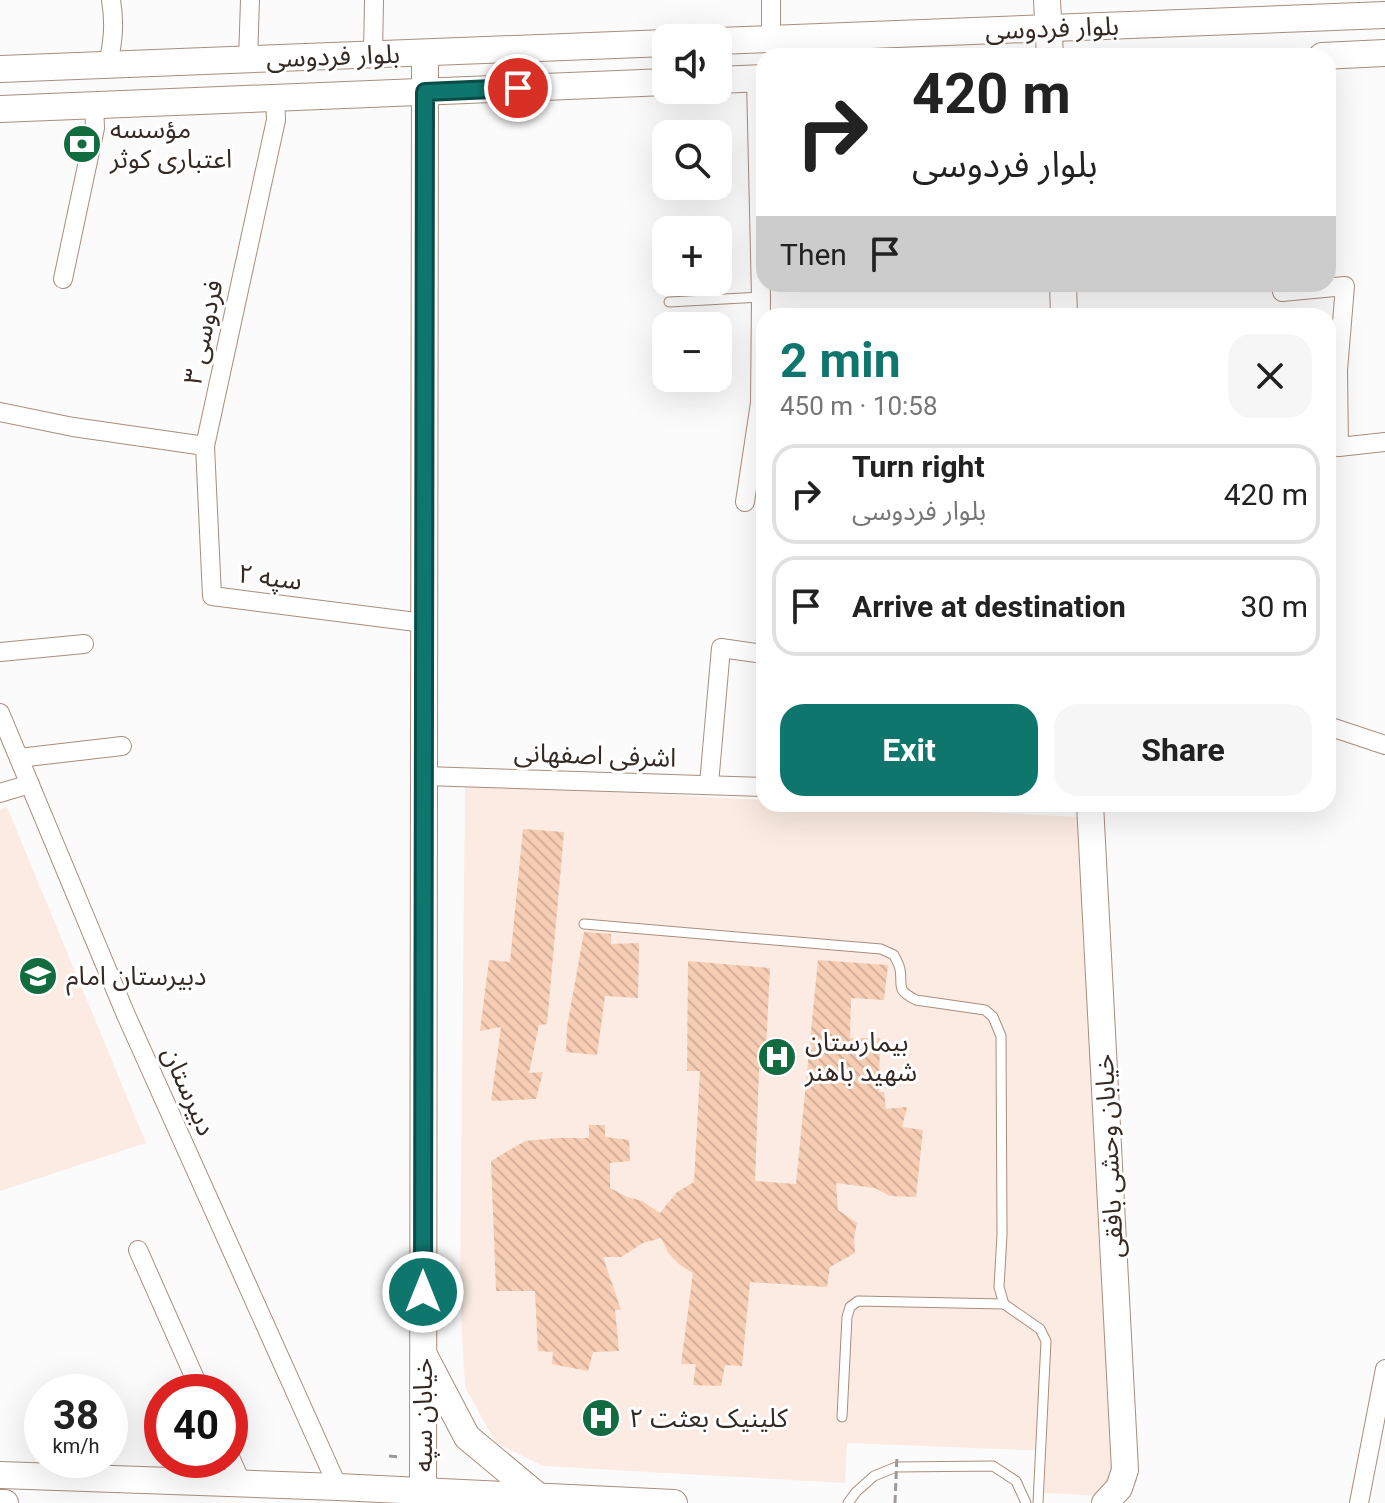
<!DOCTYPE html>
<html lang="en">
<head>
<meta charset="utf-8">
<style>
	:root { --surface:#fff; --page:#f6f6f6; --text:#222; --muted:#767676; --line:#e0e0e0; --accent:#0f766e }
	body { margin:0; font-family:Roboto,"Noto Sans Arabic",sans-serif; background:var(--page); color:var(--text); height:100vh; display:flex; flex-direction:column; font-size:30px; white-space:nowrap }
	* { box-sizing:border-box; margin:0 }
	p { font-size:26px; color:var(--muted) }
	.icon { flex:none; width:44px; height:44px; fill:none; stroke:currentColor; stroke-width:2; stroke-linecap:round; stroke-linejoin:round }
	.map { position:relative; flex:1; overflow:hidden }
	.drawer { position:absolute; left:756px; top:308px; width:580px; height:504px; display:flex; flex-direction:column; background:var(--surface); border-radius:24px; box-shadow:0 8px 32px #0002 }
	.drawer>* { flex:none }
	.banner { position:absolute; left:756px; top:48px; width:580px; height:244px; border-radius:24px; box-shadow:0 8px 32px #0002; background:#fff; color:var(--text); overflow:hidden }
	.controls { position:absolute; left:652px; top:24px; display:grid; gap:16px }
	.controls a { display:grid; place-items:center; width:80px; height:80px; border-radius:16px; background:var(--surface); box-shadow:0 8px 32px #0002; font-size:40px }
	.speed { position:absolute; left:24px; top:1374px; display:flex; gap:16px; font-size:40px; font-weight:700; text-align:center }
	.speed>* { display:grid; place-content:center; width:104px; height:104px; border-radius:50%; background:var(--surface); box-shadow:0 8px 32px #0002; line-height:1 }
	.speed small { font-size:20px; font-weight:400 }
	.speed .limit { border:12px solid #d22; background:#fff; color:#111 }
	.pin { position:absolute; display:grid; place-items:center; width:68px; height:68px; color:#fff; margin:-34px; border:4px solid #fff; border-radius:50%; box-shadow:0 2px 8px #0007 }
	.me { position:absolute; width:88px; margin:-44px; rotate:0deg; stroke-linejoin:round; filter:drop-shadow(0 0 6px #0008) }
	.turn { display:flex; align-items:center; gap:28px; height:168px; padding:0 24px; font-size:36px }
	.turn .icon { width:104px; height:104px; stroke-width:2.5 }
	.turn b { display:block; font-size:56px; line-height:68px }
	.then { display:flex; align-items:center; height:76px; padding:0 24px; background:#0003; gap:16px; font-size:30px }
	.round { display:grid; place-items:center; flex:none; width:84px; height:84px; border-radius:24px; background:var(--page) }
	.head { display:flex; align-items:center; justify-content:space-between; height:136px; padding:0 24px }
	h1 { font-size:48px; font-weight:700; line-height:60px; color:var(--accent) }
	.button { display:flex; gap:16px; margin-top:auto; padding:16px 24px }
	.button a { flex:1; height:92px; border-radius:24px; background:var(--accent); color:#fff; font-size:32px; font-weight:700; line-height:92px; text-align:center }
	.button a+a { background:var(--page); color:var(--text) }
	ul { padding:0; list-style:none }
	li { display:flex; align-items:center; gap:24px; height:100px; margin:0 16px 12px; padding:0 8px; border:4px solid var(--line); border-radius:24px }
	li div { flex:1 }
	li b { display:block; font-size:30px }
	li em { font-style:normal }
	.map>svg:first-child { display:block }
	.built { fill:#fbebe2 }
	.building { fill:url(#building-back-hatch) }
	.lines { fill:none; stroke-linecap:round; stroke-linejoin:round }
	.lane-casing { stroke:#a98d7d; stroke-width:11 }
	.street-casing { stroke:#a98d7d; stroke-width:20 }
	.secondary-casing { stroke:#a98d7d; stroke-width:28 }
	.path { stroke:#9f9a97; stroke-width:3; stroke-dasharray:8 4; stroke-linecap:butt }
	.lane { stroke:#fff; stroke-width:9 }
	.street { stroke:#fff; stroke-width:18 }
	.secondary { stroke:#fff; stroke-width:26 }
	.path-bridge { stroke:#9f9a97; stroke-width:3; stroke-dasharray:8 4; stroke-linecap:butt }
	.route-casing { stroke:#0a4d48; stroke-width:20 }
	.route { stroke:#0f766e; stroke-width:14 }
	.labels { text-anchor:middle; stroke-width:6; stroke-linejoin:round; paint-order:stroke }
	.street-label { font-size:26px; fill:#352923; stroke:#fff }
	.poi-label { font-size:26px; fill:#352923; stroke:#fff; text-anchor:start }
</style>
</head>
<body>
<div class="map">
<svg width="1385" height="1503" viewBox="0 0 1385 1503">
	<defs>
		<pattern id="building-back-hatch" width="6" height="6" patternUnits="userSpaceOnUse" patternTransform="scale(2)"><rect width="6" height="6" fill="#f7cdb4"/><path d="M-1 5l2 2M0 0l6 6M5-1l2 2" fill="none" stroke="#d4b09a"/></pattern>
	</defs>
	<rect width="100%" height="100%" fill="#fbfbfb"/>
	<g class="built">
		<path d="M465,784L764,800V804H833L1079,817L1116,1467L1102,1496L1044,1493L1046,1451L847,1443L845,1483L543,1466L496,1443L465,1387L460,1297Z"/>
		<path d="M7,807L146,1143L0,1191V809Z"/>
	</g>
	<g class="building">
		<path d="M523,829L564,832L547,1024L539,1025L529,1073L543,1072L536,1099L491,1101L501,1027L480,1031L489,960L510,962Z"/>
		<path d="M584,932L611,934V944L639,943L638,998L605,996L597,1055L566,1052L567,1027Z"/>
		<path d="M818,960L888,965L884,1000L851,998L850,1038H880L879,1092H884L886,1109L907,1107L902,1127L923,1130L916,1197L890,1196L875,1188L836,1183L838,1210L857,1223L854,1238L855,1253L830,1267L827,1287L750,1282L742,1366L725,1365L721,1386L693,1385L696,1364H681L693,1273L680,1265L669,1254L661,1238L643,1243L621,1257H603L621,1310H615L619,1351L593,1352L588,1371L552,1364L553,1352L538,1351L535,1291H496L491,1161L525,1141L558,1138H589V1125H605V1137L629,1140L630,1161L610,1163V1188L627,1197L642,1201L660,1213L677,1192L694,1182L700,1071H687L688,961L770,968L765,1069H759L755,1181L796,1184Z"/>
	</g>
	<g class="lines">
		<g class="lane-casing">
			<g id="lane">
				<path d="M669,302L761,297"/>
				<path d="M584,924L881,949L894,955C896,960 899,964 900,969C903,987 895,989 916,1000L985,1010L993,1017L1001,1036L1002,1235L999,1287L1004,1304L1040,1329L1046,1341L1038,1503"/>
				<path d="M842,1417L847,1317L850,1307L858,1301L1004,1304"/>
				<path d="M848,1503L856,1492L874,1476L896,1467L993,1466L1016,1481L1026,1503"/>
			</g>
		</g>
		<g class="street-casing">
			<g id="street">
				<path d="M771,0V39"/>
				<path d="M373,54L374,0"/>
				<path d="M248,60L250,0"/>
				<path d="M108,65C113,41 115,24 111,0"/>
				<path d="M63,279L95,128L94,105"/>
				<path d="M1281,284L1282,292L1345,286L1338,370L1339,447"/>
				<path d="M0,412L73,427L205,446L276,120L275,98"/>
				<path d="M1328,445L1339,447L1385,442"/>
				<path d="M205,446L212,596L424,623"/>
				<path d="M745,502L760,403L761,297L756,79"/>
				<path d="M0,652L84,644"/>
				<path d="M0,713L126,1015L338,1487"/>
				<path d="M1328,726L1385,745"/>
				<path d="M19,758L122,746"/>
				<path d="M424,776L764,787"/>
				<path d="M709,784L721,648L764,654"/>
				<path d="M0,793L30,784"/>
				<path d="M138,1250L201,1392"/>
				<path d="M230,1457L242,1484"/>
				<path d="M1359,1503L1385,1369"/>
			</g>
		</g>
		<g class="secondary-casing">
			<g id="secondary">
				<path d="M1047,0L1050,56"/>
				<path d="M718,41L1385,15"/>
				<path d="M1322,56L1385,53"/>
				<path d="M0,69L666,43"/>
				<path d="M718,80L764,78"/>
				<path d="M0,109L666,82"/>
				<path d="M1063,284L1064,316"/>
				<path d="M1090,804L1125,1470L1119,1488L1105,1503"/>
				<path d="M424,1355L467,1437L538,1496"/>
				<path d="M0,1475L338,1487L674,1503"/>
				<path d="M0,1503H5"/>
				<path d="M423,1503L425,53"/>
			</g>
		</g>
		<path class="path" d="M389,1456L401,1457"/>
		<use href="#lane" class="lane"/>
		<use href="#street" class="street"/>
		<use href="#secondary" class="secondary"/>
		<path class="path-bridge" d="M895,1503L897,1455"/>
	</g>
	<g class="lines">
		<g class="route-casing">
			<path id="route" d="M423,1292L425,92L518,88"/>
		</g>
		<use href="#route" class="route"/>
	</g>
	<defs>
		<g id="bank-disc" transform="scale(2)"><circle r="9.5" fill="#126c3f" stroke="#fff"/><path d="M-6-4H6V4H-6ZM0-2.3a2.3 2.3 0 1 0 0 4.6a2.3 2.3 0 1 0 0-4.6Z" fill="#fff"/></g>
		<g id="school-disc" transform="scale(2)"><circle r="9.5" fill="#126c3f" stroke="#fff"/><path d="M0-5L7-2L0 1L-7-2ZM-4 1L0 2.5L4 1V4Q0 6-4 4Z" fill="#fff"/></g>
		<g id="hospital-disc" transform="scale(2)"><circle r="9.5" fill="#126c3f" stroke="#fff"/><path d="M-5-5h3v3.5h4V-5h3V5h-3V1.5h-4V5h-3Z" fill="#fff"/></g>
	</defs>
	<g fill-rule="evenodd">
		<use href="#bank-disc" x="82" y="144"/>
		<use href="#school-disc" x="38" y="976"/>
		<use href="#hospital-disc" x="777" y="1057"/>
		<use href="#hospital-disc" x="601" y="1418"/>
	</g>
	<g class="labels">
		<g class="street-label">
			<text transform="translate(1052 28) rotate(-2)" y="9">بلوار فردوسی</text>
			<text transform="translate(333 56) rotate(-2)" y="9">بلوار فردوسی</text>
			<text transform="translate(203 332) rotate(-78)" y="9">فردوسی ۳</text>
			<text transform="translate(270 577) rotate(7)" y="9">سپه ۲</text>
			<text transform="translate(595 755) rotate(2)" y="9">اشرفی اصفهانی</text>
			<text transform="translate(189 1091) rotate(66)" y="9">دبیرستان</text>
			<text transform="translate(1109 1156) rotate(-93)" y="9">خیابان وحشی بافقی</text>
			<text transform="translate(423 1415) rotate(-90)" y="9">خیابان سپه</text>
		</g>
		<g class="poi-label">
			<text x="110" y="138">مؤسسه<tspan x="110" dy="30">اعتباری کوثر</tspan></text>
			<text x="66" y="985">دبیرستان امام</text>
			<text x="805" y="1051">بیمارستان<tspan x="805" dy="30">شهید باهنر</tspan></text>
			<text x="629" y="1427">کلینیک بعثت ۲</text>
		</g>
	</g>
</svg>
<div class="controls">
<a><svg class="icon" aria-label="sound" viewBox="0 0 24 24"><path d="M4 9h4l5-4v14l-5-4H4zM17 9q2 3 0 6"/></svg></a>
<a><svg class="icon" aria-label="search" viewBox="0 0 24 24"><circle cx="10" cy="10" r="6"/><path d="M15 15l6 6"/></svg></a>
<a>+</a>
<a>−</a>
</div>
<div class="speed"><div>38<small>km/h</small></div><div class="limit">40</div></div>
<div class="pin" style="left:518px;top:88px;background:#d93025"><svg class="icon" aria-label="arrive" viewBox="0 0 24 24"><path d="M6 21V4h12l-3 4 3 4H6"/></svg></div>
<svg class="me" style="left:423px;top:1292px" viewBox="-20 -20 40 40"><circle r="17" fill="#0f766e" stroke="#fff" stroke-width="3"/><path d="M0-11L8 9 0 5-8 9z" fill="#fff"/></svg>
<div class="banner">
<div class="turn"><svg class="icon" aria-label="right" viewBox="0 0 24 24"><path d="M7 20v-9h11M14 6l5 5-5 5"/></svg><div><b>420 m</b>بلوار فردوسی</div></div>
<div class="then">Then<svg class="icon" aria-label="arrive" viewBox="0 0 24 24"><path d="M6 21V4h12l-3 4 3 4H6"/></svg></div>
</div>
<section class="drawer">
<div class="head"><div><h1>2 min</h1><p>450 m · 10:58</p></div><a class="round"><svg class="icon" aria-label="close" viewBox="0 0 24 24"><path d="M6 6l12 12M18 6L6 18"/></svg></a></div>
<ul>
<li><svg class="icon" aria-label="right" viewBox="0 0 24 24"><path d="M7 20v-9h11M14 6l5 5-5 5"/></svg><div><b>Turn right</b><p>بلوار فردوسی</p></div><em>420 m</em></li>
<li><svg class="icon" aria-label="arrive" viewBox="0 0 24 24"><path d="M6 21V4h12l-3 4 3 4H6"/></svg><div><b>Arrive at destination</b></div><em>30 m</em></li>
</ul>
<div class="button"><a>Exit</a><a>Share</a></div>
</section>
</div>
</body>
</html>
